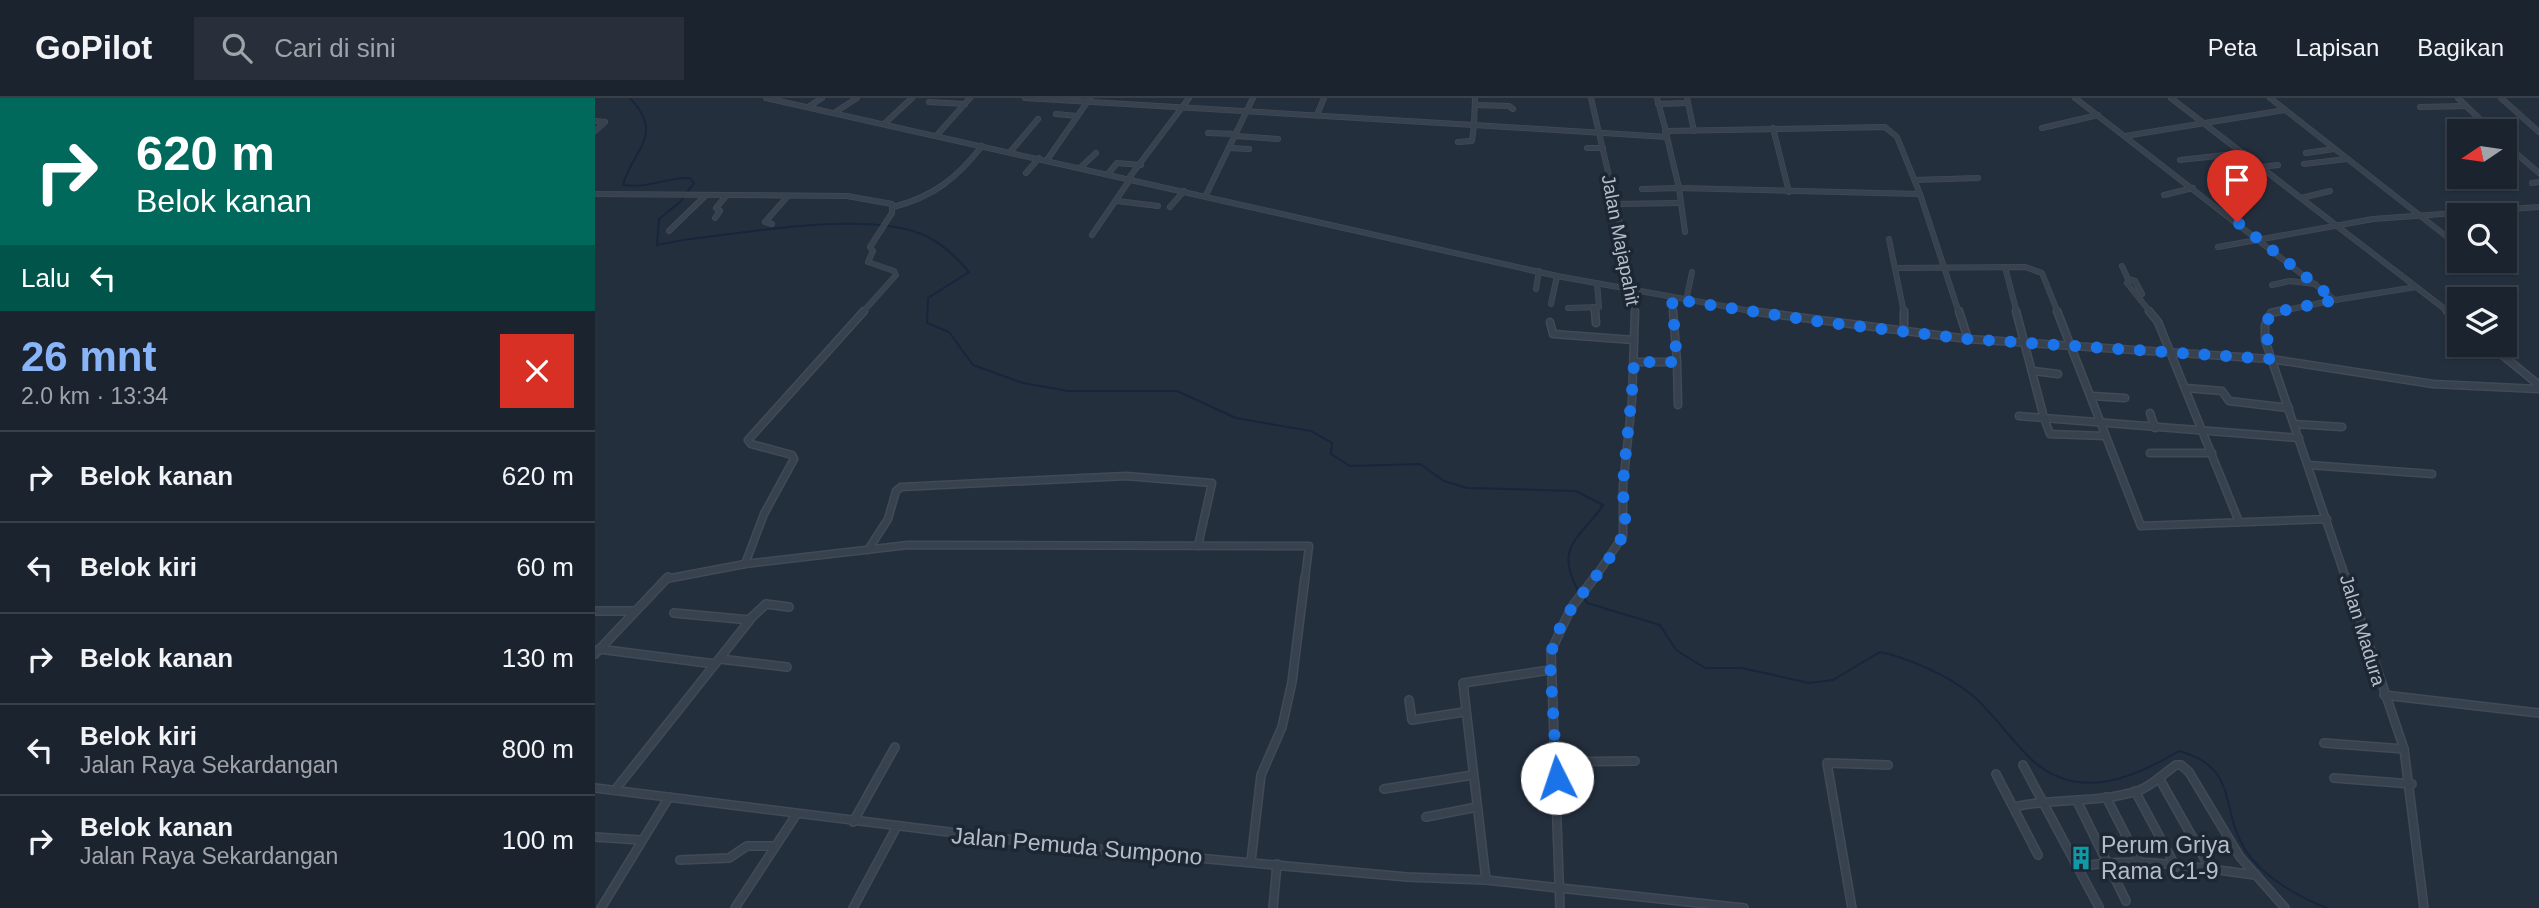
<!DOCTYPE html>
<html lang="id">
<head>
<meta charset="utf-8">
<style>
	:root { --surface:#1b232e; --page:#282f3a; --text:#f1f3f6; --muted:#a0a4aa; --line:#39404a; --accent:#8ab4f8 }
	body { margin:0; font-family:Arial,sans-serif; background:var(--page); color:var(--text); height:100vh; display:flex; flex-direction:column; font-size:26px; white-space:nowrap }
	* { box-sizing:border-box; margin:0 }
	p { font-size:23px; color:var(--muted) }
	.icon { flex:none; width:38px; height:38px; fill:none; stroke:currentColor; stroke-width:2; stroke-linecap:round; stroke-linejoin:round }
	.map { position:relative; flex:1; overflow:hidden }
	.side { display:flex; flex-direction:column; background:var(--surface); width:595px }
	.side>* { flex:none }
	.top-card { background:#00695c; color:#fff; overflow:hidden }
	.needle { width:46px; rotate:257deg }
	.fabs { position:absolute; left:1852px; top:21px; display:grid; gap:14px }
	.fabs a { display:grid; place-items:center; width:70px; height:70px; border-radius:0px; background:var(--surface); box-shadow:0 2px 5px #0004,0 0 0 2px var(--line); font-size:35px }
	.pin { position:absolute; display:grid; place-items:center; width:60px; height:60px; color:#fff; margin:-72px -30px; border-radius:50% 50% 50% 0; rotate:-45deg; box-shadow:0 0 7px #0007 }
	.pin .icon { rotate:45deg }
	.me { position:absolute; width:77px; margin:-38px; rotate:356deg; stroke-linejoin:round; filter:drop-shadow(0 0 5px #0008) }
	.turn { display:flex; align-items:center; gap:24px; height:147px; padding:0 21px; font-size:32px }
	.turn .icon { width:91px; height:91px; stroke-width:2.5 }
	.turn b { display:block; font-size:49px; line-height:60px }
	.then { display:flex; align-items:center; height:66px; padding:0 21px; background:#0003; gap:14px; font-size:26px }
	.round { display:grid; place-items:center; flex:none; width:74px; height:74px; border-radius:0px; background:var(--page) }
	.headline { display:flex; align-items:center; justify-content:space-between; height:119px; padding:0 21px }
	h1 { font-size:42px; font-weight:600; line-height:52px; color:var(--accent) }
	ul { padding:0; list-style:none }
	li { display:flex; align-items:center; gap:21px; height:91px; padding:0 21px; border-top:2px solid var(--line) }
	li div { flex:1 }
	li b { display:block; font-size:26px }
	li em { font-style:normal }
	header { display:flex; align-items:center; gap:42px; box-sizing:border-box; height:98px; padding:0 35px; background:var(--surface); border-bottom:2px solid var(--line) }
	header strong { font-size:33px }
	nav { display:flex; gap:38px; margin-inline-start:auto; font-size:24px }
	.search { width:490px; height:63px; background:var(--page); display:flex; align-items:center; gap:18px; box-sizing:border-box; padding:0 24px; border-radius:0px; color:var(--muted); font-size:26px }
	main { display:flex; flex:1; min-height:0 }
	.map>svg:first-child { display:block }
	.lines { fill:none; stroke-linecap:round; stroke-linejoin:round }
	.stream { stroke:#17263c; stroke-width:2 }
	.street-far2-casing { stroke:#414a57; stroke-width:6 }
	.street-far1-casing { stroke:#414a57; stroke-width:9 }
	.street-casing { stroke:#414a57; stroke-width:10 }
	.street-far2 { stroke:#38414e; stroke-width:4.5 }
	.street-far1 { stroke:#38414e; stroke-width:6 }
	.street { stroke:#38414e; stroke-width:7 }
	.route { stroke:#1a73e8; stroke-width:12; stroke-dasharray:0 21.6 }
	.labels { text-anchor:middle; stroke-width:7; stroke-linejoin:round; paint-order:stroke }
	.street-label { font-size:19px; fill:#b4bcc9; stroke:#1d2633 }
	.near-poi-label { font-size:23px; fill:#b4bcc9; stroke:#1d2633; text-anchor:start }
	.near-street-label { font-size:23px; fill:#b4bcc9; stroke:#1d2633 }
</style>
</head>
<body>
<header>
<strong>GoPilot</strong>
<div class="search"><svg class="icon" aria-label="search" viewBox="0 0 24 24"><circle cx="10" cy="10" r="6"/><path d="M15 15l6 6"/></svg>Cari di sini</div>
<nav><a>Peta</a><a>Lapisan</a><a>Bagikan</a></nav>
</header>
<main>
<section class="side">
<div class="top-card">
<div class="turn"><svg class="icon" aria-label="right" viewBox="0 0 24 24"><path d="M7 20v-9h11M14 6l5 5-5 5"/></svg><div><b>620 m</b>Belok kanan</div></div>
<div class="then">Lalu<svg class="icon" aria-label="left" viewBox="0 0 24 24"><path d="M17 20v-9H6M10 6l-5 5 5 5"/></svg></div>
</div>
<div class="headline"><div><h1>26 mnt</h1><p>2.0 km · 13:34</p></div><a class="round" style="background:#d93025;color:#fff"><svg class="icon" aria-label="close" viewBox="0 0 24 24"><path d="M6 6l12 12M18 6L6 18"/></svg></a></div>
<ul>
<li><svg class="icon" aria-label="right" viewBox="0 0 24 24"><path d="M7 20v-9h11M14 6l5 5-5 5"/></svg><div><b>Belok kanan</b></div><em>620 m</em></li>
<li><svg class="icon" aria-label="left" viewBox="0 0 24 24"><path d="M17 20v-9H6M10 6l-5 5 5 5"/></svg><div><b>Belok kiri</b></div><em>60 m</em></li>
<li><svg class="icon" aria-label="right" viewBox="0 0 24 24"><path d="M7 20v-9h11M14 6l5 5-5 5"/></svg><div><b>Belok kanan</b></div><em>130 m</em></li>
<li><svg class="icon" aria-label="left" viewBox="0 0 24 24"><path d="M17 20v-9H6M10 6l-5 5 5 5"/></svg><div><b>Belok kiri</b><p>Jalan Raya Sekardangan</p></div><em>800 m</em></li>
<li><svg class="icon" aria-label="right" viewBox="0 0 24 24"><path d="M7 20v-9h11M14 6l5 5-5 5"/></svg><div><b>Belok kanan</b><p>Jalan Raya Sekardangan</p></div><em>100 m</em></li>
</ul>
</section>
<div class="map">
<svg width="1944" height="810" viewBox="0 0 1944 810">
	<rect width="100%" height="100%" fill="#242f3e"/>
	<g class="lines">
		<g class="stream">
			<path d="M35,0C70,38 39,49 28,87C53,91 71,79 95,80L99,85L85,104L64,121L62,147L88,142C150,135 279,111 333,139C350,148 362,160 374,174L333,200L332,225L354,234L378,267L428,285L473,293H582L641,320L716,333L737,345L736,356L755,368L825,366L849,383L872,390L981,393L1008,407C987,440 957,447 984,494"/>
			<path d="M988,498L992,505L1065,527L1081,552L1110,570H1147L1214,585L1238,582L1285,554C1314,560 1354,578 1377,597C1399,616 1415,641 1436,661C1482,704 1537,681 1584,653C1644,670 1624,706 1649,750C1666,778 1703,799 1732,810"/>
		</g>
		<g class="street-far2-casing">
			<g id="street-far2">
				<path d="M171,0L962,178L1167,215"/>
				<path d="M430,0L879,27L877,43L863,44"/>
				<path d="M880,0L879,27L1072,39L1084,90L1325,96L1364,215"/>
				<path d="M996,0L1033,161L1040,215"/>
				<path d="M1062,0L1072,37"/>
				<path d="M1092,0L1099,33"/>
				<path d="M1480,0L1740,202L1677,215"/>
				<path d="M1576,0L1855,215"/>
				<path d="M1675,0L1851,138"/>
				<path d="M1863,0L1897,33"/>
				<path d="M1906,0L1944,34"/>
				<path d="M334,4L370,6"/>
				<path d="M1063,6L1093,5"/>
				<path d="M881,7L914,8L918,11"/>
				<path d="M213,9L227,0"/>
				<path d="M1825,9L1871,8"/>
				<path d="M239,15L262,0"/>
				<path d="M461,16L482,18"/>
				<path d="M722,17L729,0"/>
				<path d="M0,23L10,24L0,33"/>
				<path d="M289,26L317,0"/>
				<path d="M1178,30L1194,94"/>
				<path d="M1447,30L1503,17"/>
				<path d="M1070,33L1290,29L1302,39L1325,96"/>
				<path d="M613,35L641,36"/>
				<path d="M342,37L375,0"/>
				<path d="M640,38L683,41"/>
				<path d="M1530,38L1690,12"/>
				<path d="M1909,45L1944,75"/>
				<path d="M634,50L654,51"/>
				<path d="M992,50H1008"/>
				<path d="M416,53L443,21"/>
				<path d="M1711,55L1739,51"/>
				<path d="M452,62L495,0"/>
				<path d="M1585,62L1649,55"/>
				<path d="M1709,66L1752,61"/>
				<path d="M486,69L501,55"/>
				<path d="M1667,69L1683,67"/>
				<path d="M431,75L444,60"/>
				<path d="M513,76L522,65L546,67"/>
				<path d="M534,80L594,0"/>
				<path d="M1320,82L1383,80"/>
				<path d="M1937,85L1944,84"/>
				<path d="M1047,91L1084,90L1090,134"/>
				<path d="M0,96L252,98L297,106V115L275,149L278,153L273,164L299,173L301,177L267,215"/>
				<path d="M611,97L658,0"/>
				<path d="M1569,97L1598,90"/>
				<path d="M1706,100L1735,93"/>
				<path d="M522,103L563,108"/>
				<path d="M1020,106L1086,105"/>
				<path d="M298,109C338,99 362,80 387,48"/>
				<path d="M575,109L589,93"/>
				<path d="M120,120L125,113L121,110L131,98"/>
				<path d="M177,126L170,124L192,99"/>
				<path d="M74,133L109,99"/>
				<path d="M497,137L536,80"/>
				<path d="M1294,141L1309,215"/>
				<path d="M1623,149L1778,121L1944,109"/>
				<path d="M1527,168L1533,181L1540,183L1547,196"/>
				<path d="M1410,169L1422,215"/>
				<path d="M1300,170L1430,169L1447,175L1463,215"/>
				<path d="M1532,185L1556,215"/>
				<path d="M1677,187L1695,183L1720,186"/>
				<path d="M941,191L944,173"/>
				<path d="M1077,201L1078,215"/>
				<path d="M1740,202L1821,189"/>
				<path d="M1091,203L1097,174"/>
				<path d="M956,206L962,178"/>
				<path d="M999,209L1000,215"/>
				<path d="M973,210L1004,209L1002,185"/>
			</g>
		</g>
		<g class="street-far1-casing">
			<g id="street-far1">
				<path d="M269,213L153,342L156,346L197,357L199,361L169,416L150,466L313,447L714,448L710,481"/>
				<path d="M1000,213L1001,225"/>
				<path d="M1155,213L1373,241L1676,261L1838,286L1944,291"/>
				<path d="M1309,213V234"/>
				<path d="M1364,213L1373,241"/>
				<path d="M1421,213L1449,320L1704,340"/>
				<path d="M1462,213L1546,428L1732,421"/>
				<path d="M1554,213L1563,224L1644,424"/>
				<path d="M1685,213L1676,215L1670,227V242L1751,481"/>
				<path d="M1852,213L1864,222"/>
				<path d="M955,224L958,236L1039,242"/>
				<path d="M1895,247L1944,287"/>
				<path d="M1039,264H1082L1078,213"/>
				<path d="M1082,264L1083,307"/>
				<path d="M1439,273L1463,276"/>
				<path d="M1591,290L1627,293L1634,303L1694,310"/>
				<path d="M1497,298L1530,300"/>
				<path d="M1555,315L1560,330"/>
				<path d="M1424,318L1449,320L1455,336L1510,338"/>
				<path d="M1699,326L1747,329"/>
				<path d="M1555,355H1617"/>
				<path d="M1714,367L1837,376"/>
				<path d="M273,452L293,421L301,393L306,389L531,378L617,385L603,448"/>
				<path d="M71,481L150,466"/>
				<path d="M999,481L1028,438V388L1037,302L1040,213"/>
			</g>
		</g>
		<g class="street-casing">
			<g id="street">
				<path d="M1751,479L1809,651L1829,810"/>
				<path d="M0,513H39"/>
				<path d="M155,521L171,506L194,509"/>
				<path d="M4,551L120,566"/>
				<path d="M0,556L73,479"/>
				<path d="M125,561L192,569"/>
				<path d="M1789,597L1944,615"/>
				<path d="M814,602L817,622L869,614"/>
				<path d="M1729,645L1809,651"/>
				<path d="M961,664L1040,663"/>
				<path d="M1428,667L1504,809"/>
				<path d="M1401,676L1443,757"/>
				<path d="M1564,680L1616,772"/>
				<path d="M1739,680L1817,686"/>
				<path d="M933,682L962,679"/>
				<path d="M0,690L458,747L812,779L891,782L1149,810"/>
				<path d="M789,691L878,677"/>
				<path d="M20,692L155,522L79,515"/>
				<path d="M1540,693L1581,769"/>
				<path d="M1511,699L1544,763"/>
				<path d="M1482,703L1531,803"/>
				<path d="M1419,709C1460,699 1505,706 1545,692C1558,687 1569,675 1581,667H1586L1594,674L1645,759L1690,810"/>
				<path d="M831,719L882,709"/>
				<path d="M258,724L300,649"/>
				<path d="M0,739L46,742"/>
				<path d="M85,762L134,760L152,748H180"/>
				<path d="M656,763L666,677L687,629L697,584L710,479"/>
				<path d="M1483,769C1542,757 1602,770 1661,777"/>
				<path d="M891,782L868,585L955,572"/>
				<path d="M6,810L74,699"/>
				<path d="M140,810L201,717"/>
				<path d="M258,810L301,730"/>
				<path d="M678,810L682,766"/>
				<path d="M965,810L956,553L976,510L1000,479"/>
				<path d="M1257,810L1232,665L1293,667"/>
			</g>
		</g>
		<use href="#street-far2" class="street-far2"/>
		<use href="#street-far1" class="street-far1"/>
		<use href="#street" class="street"/>
	</g>
	<g class="lines">
		<path class="route" d="M962,680L955,563C961,513 1005,483 1027,439C1034,424 1027,403 1028,387C1031,345 1037,305 1039,264H1082L1077,201L1227,224L1373,241L1676,261L1670,228L1676,215L1740,202L1642,124"/>
	</g>
	<defs>
		<g id="building-bare" transform="scale(1.89)"><path d="M-4-6H4V6H1V3H-1V6H-4ZM-2.5-4.3h1.7v1.8h-1.7ZM.8-4.3h1.7v1.8H.8ZM-2.5-1h1.7V.8h-1.7ZM.8-1h1.7V.8H.8Z" fill="#0f9aa8" stroke="#1d2633" stroke-width="2.5" paint-order="stroke"/></g>
	</defs>
	<g fill-rule="evenodd">
		<use href="#building-bare" x="1486" y="760"/>
	</g>
	<g class="labels">
		<g class="street-label">
			<text transform="translate(1026 142) rotate(79)" y="7">Jalan Majapahit</text>
			<text transform="translate(1768 532) rotate(73)" y="7">Jalan Madura</text>
		</g>
		<g class="near-poi-label">
			<text x="1506" y="755">Perum Griya<tspan x="1506" dy="26">Rama C1-9</tspan></text>
		</g>
		<g class="near-street-label">
			<text transform="translate(482 748) rotate(5)" y="8">Jalan Pemuda Sumpono</text>
		</g>
	</g>
</svg>
<div class="fabs">
<a><svg class="needle" viewBox="-14 -14 28 28"><path d="M0-13l5 13h-10z" fill="#e53935"/><path d="M0 13l5-13h-10z" fill="#a0a4aa"/></svg></a>
<a><svg class="icon" aria-label="search" viewBox="0 0 24 24"><circle cx="10" cy="10" r="6"/><path d="M15 15l6 6"/></svg></a>
<a><svg class="icon" aria-label="layers" viewBox="0 0 24 24"><path d="M12 4l9 5-9 5-9-5zM3 14l9 5 9-5"/></svg></a>
</div>
<div class="pin" style="left:1642px;top:124px;background:#d93025"><svg class="icon" aria-label="arrive" viewBox="0 0 24 24"><path d="M6 21V4h12l-3 4 3 4H6"/></svg></div>
<svg class="me" style="left:962px;top:680px" viewBox="-20 -20 40 40"><circle r="19" fill="#fff"/><path d="M0-13L10 11 0 6-10 11z" fill="#1a73e8"/></svg>
</div>
</main>
</body>
</html>
